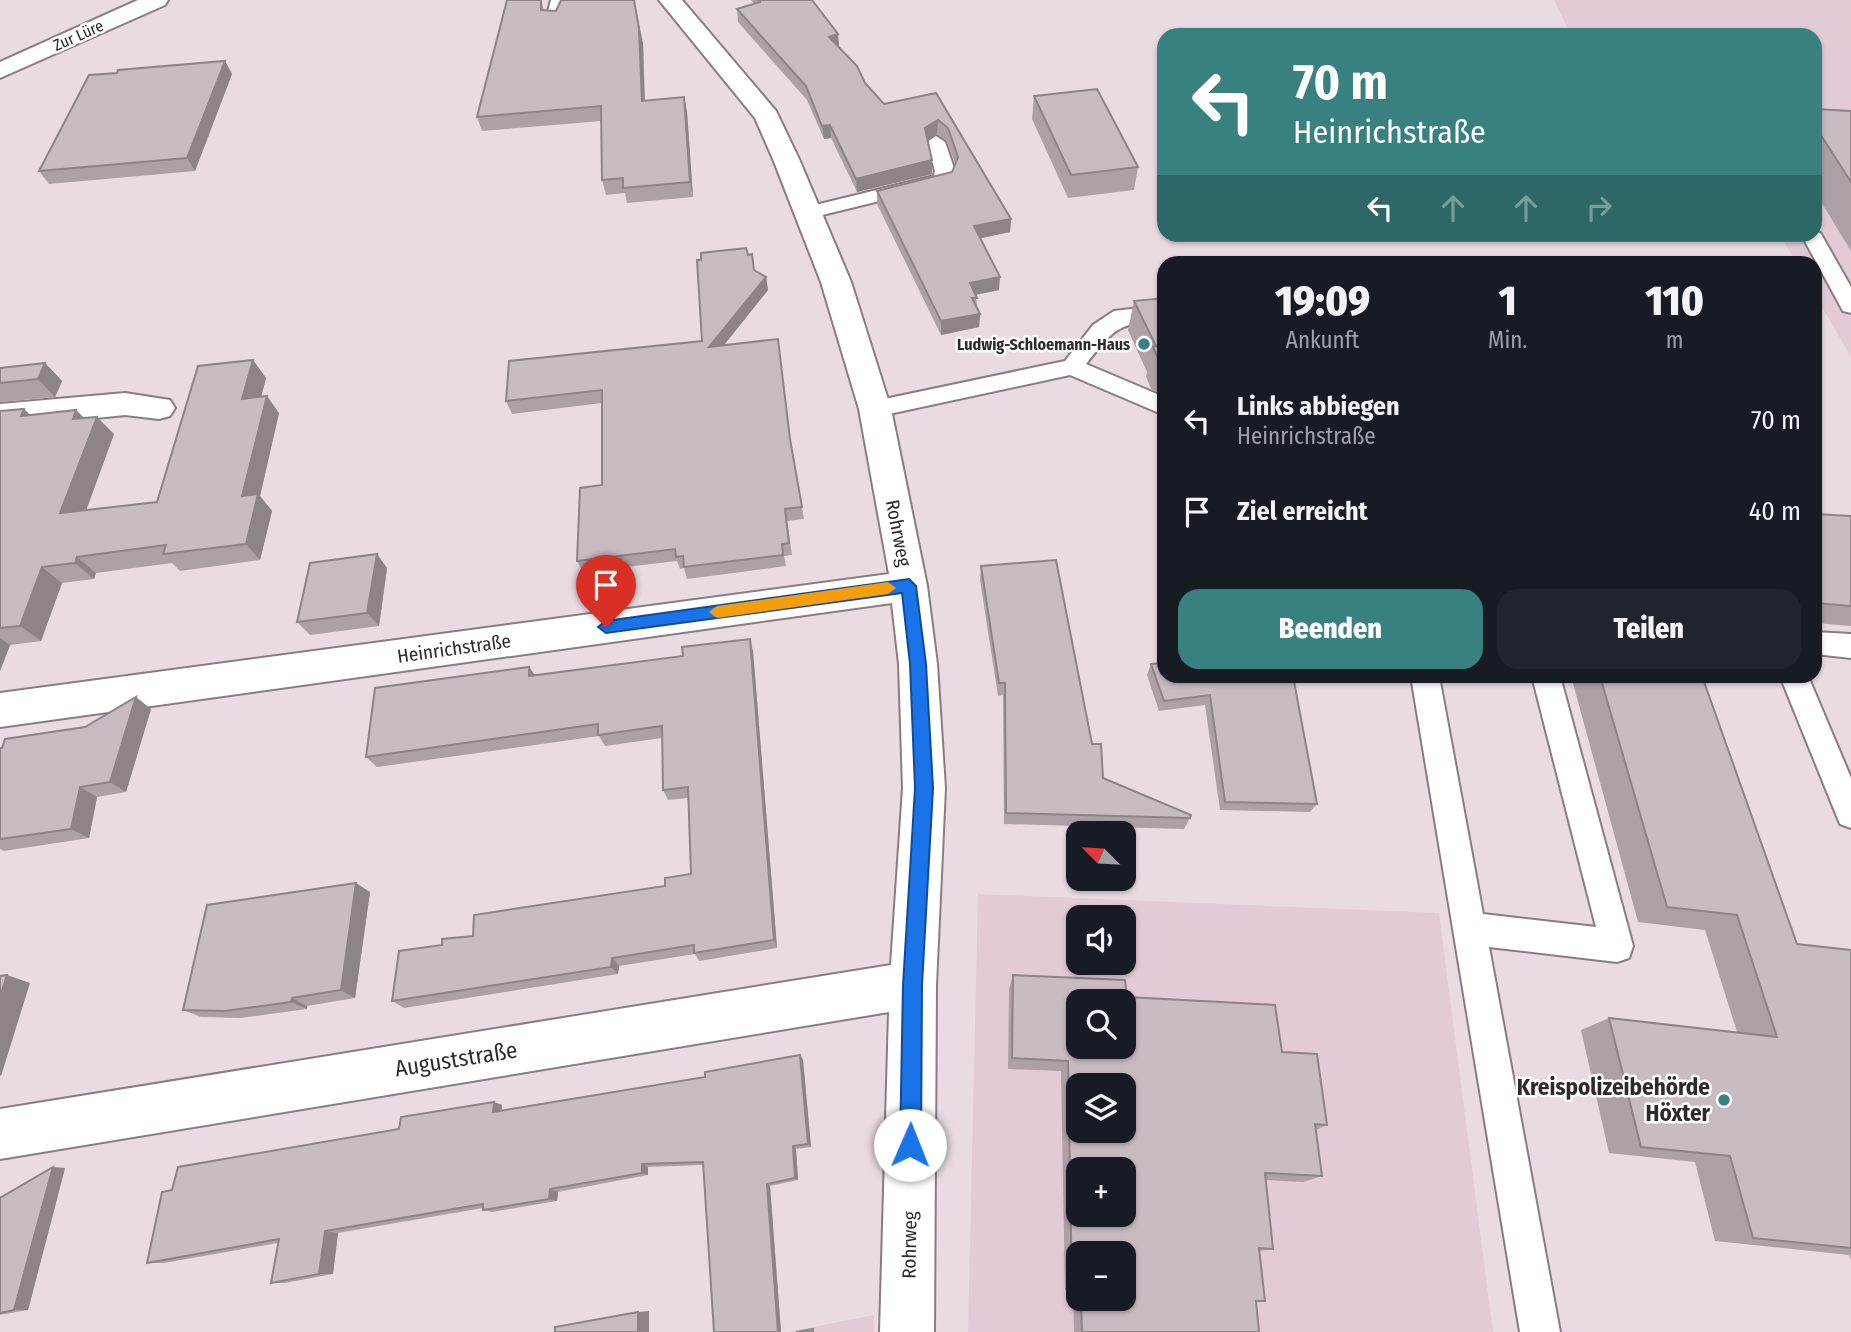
<!DOCTYPE html>
<html lang="de">
<head>
<meta charset="utf-8">
<style>
	:root { --surface:#171b24; --page:#20242c; --text:#f1f3f6; --muted:#9ea1a6; --accent:#398181 }
	body { margin:0; font-family:"Fira Sans Condensed",sans-serif; background:var(--page); color:var(--text); height:100vh; display:flex; flex-direction:column; font-size:26px; white-space:nowrap }
	* { box-sizing:border-box; margin:0 }
	p { font-size:23px; color:var(--muted) }
	.icon { flex:none; width:38px; height:38px; fill:none; stroke:currentColor; stroke-width:2; stroke-linecap:round; stroke-linejoin:round }
	.map { position:relative; flex:1; overflow:hidden }
	.side { position:absolute; left:1157px; top:256px; width:665px; height:427px; display:flex; flex-direction:column; background:var(--surface); border-radius:21px; box-shadow:0 2px 5px #0004 }
	.side>* { flex:none }
	.hud { position:absolute; left:1157px; top:28px; width:665px; height:214px; border-radius:21px; box-shadow:0 2px 5px #0004; background:#398181; color:#fff; overflow:hidden }
	.needle { width:46px; rotate:294deg }
	.buttons { position:absolute; left:1066px; top:821px; display:grid; gap:14px }
	.buttons a { display:grid; place-items:center; width:70px; height:70px; border-radius:14px; background:var(--surface); box-shadow:0 2px 5px #0004; font-size:35px }
	.pin { position:absolute; display:grid; place-items:center; width:60px; height:60px; color:#fff; margin:-72px -30px; border-radius:50% 50% 50% 0; rotate:-45deg; box-shadow:0 0 7px #0007 }
	.pin .icon { rotate:45deg }
	.me { position:absolute; width:77px; margin:-38px; rotate:1deg; stroke-linejoin:round; filter:drop-shadow(0 0 5px #0008) }
	.turn { display:flex; align-items:center; gap:24px; height:147px; padding:0 21px; font-size:32px }
	.turn .icon { width:91px; height:91px; stroke-width:2.5 }
	.turn b { display:block; font-size:49px; line-height:60px }
	.lanes { display:flex; align-items:center; height:66px; padding:0 21px; background:#0003; justify-content:center; gap:35px; direction:ltr }
	.lanes .off { opacity:.35 }
	.eta { display:flex; justify-content:space-evenly; align-items:center; height:119px; text-align:center }
	.eta b { font-size:42px; font-weight:800; line-height:49px }
	.primary-button { display:flex; gap:14px; margin-top:auto; padding:14px 21px }
	.primary-button a { flex:1; height:80px; border-radius:21px; background:var(--accent); color:#fff; font-size:28px; font-weight:800; line-height:80px; text-align:center }
	.primary-button a+a { background:var(--page); color:var(--text) }
	ul { padding:0; list-style:none }
	li { display:flex; align-items:center; gap:21px; height:91px; padding:0 21px }
	li div { flex:1 }
	li b { display:block; font-size:26px }
	li em { font-style:normal }
	.map>svg:first-child { display:block }
	.built { fill:#e2cbd7; fill-rule:evenodd }
	.lines { fill:none; stroke-linecap:round; stroke-linejoin:round }
	.service-casing { stroke:#8a7c83; stroke-width:4 }
	.minor-casing { stroke:#8a7c83; stroke-width:4 }
	.service { fill:#fff; fill-rule:evenodd }
	.minor { fill:#fff; fill-rule:evenodd }
	.wall { fill:#ada1a7; fill-rule:evenodd }
	.shaded-wall { fill:#8d8388 }
	.building { fill:#c9bbc2; stroke:#8d8388; stroke-width:2; fill-rule:evenodd }
	.route { fill:#1a73e8; stroke:#114b97; stroke-width:2 }
	.slow { fill:#f59e0b }
	.poi-dot { fill:#398181; stroke:#fff; stroke-width:2.5 }
	.labels { text-anchor:middle; stroke-width:5; stroke-linejoin:round; paint-order:stroke }
	.far-street-label { font-size:16px; fill:#2f292c; stroke:#fff }
	.far-poi-label { font-size:16px; font-weight:bold; fill:#2f292c; stroke:#fff; text-anchor:end }
	.street-label { font-size:19px; fill:#2f292c; stroke:#fff }
	.near-street-label { font-size:23px; fill:#2f292c; stroke:#fff }
	.near-poi-label { font-size:23px; font-weight:bold; fill:#2f292c; stroke:#fff; text-anchor:end }
</style>
</head>
<body>
<div class="map">
<svg width="1851" height="1332" viewBox="0 0 1851 1332">
	<rect width="100%" height="100%" fill="#eadbe2"/>
	<g class="built">
		<path d="M1554,0H1851V357L1815,295V262H1796L1780,235L1815,234V35H1571Z"/>
		<path d="M978,894L1439,913L1493,1332H968ZM1078,917H1124V962H1078ZM1078,1001H1124V1046H1078ZM1078,1085H1124V1130H1078ZM1078,1169H1124V1214H1078ZM1078,1253H1124V1298H1078Z"/>
		<path d="M874,1315V1332H788Z"/>
	</g>
	<g class="lines">
		<g class="service-casing">
			<g id="service">
				<path d="M551,0H567L560,23H548L546,19Z"/>
				<path d="M936,136L945,142L955,171L949,184L806,219L799,217L796,213L799,209L934,176L935,171L927,142Z"/>
				<path d="M1815,229L1821,234L1851,287V313L1843,311L1801,234H1815Z"/>
				<path d="M1164,305V319C1117,324 1115,328 1086,364L1164,397V415L1070,375L875,417L867,415L863,409L867,403L875,401L1065,361L1093,325L1114,311Z"/>
				<path d="M1815,632L1851,634V658L1815,654Z"/>
				<path d="M1411,676H1439L1483,914L1596,927L1532,676H1560L1633,946L1629,958L1617,962L1489,947L1560,1332H1520Z"/>
				<path d="M1780,676H1808L1851,778V828L1840,824Z"/>
			</g>
		</g>
		<g class="minor-casing">
			<g id="minor">
				<path d="M138,0H168L165,5L0,78V62Z"/>
				<path d="M659,0H682L776,111L799,159L851,282L891,409L927,586L937,664L945,788L936,985L934,1332H880L889,1012L0,1159V1109L891,965L903,788L899,664L892,603L0,727V693L889,574L859,409L821,282L773,159L755,118Z"/>
				<path d="M125,393L170,400L175,408L170,416L159,419L125,415L0,428V404Z"/>
			</g>
		</g>
		<use href="#service" class="service"/>
		<use href="#minor" class="minor"/>
	</g>
	<g class="wall">
		<path d="M541,0L544,10L643,43L645,101L684,97L687,112L693,197L627,203L625,193L606,195L602,180L601,121L482,131L477,117Z"/>
		<path d="M751,0H812L838,34L839,47L865,83L884,104L936,93L1011,219L1010,232L980,238L999,290L976,295L977,307L980,314L979,327L941,335L877,204V191L952,172L955,163L947,141L937,134L927,140L932,174L857,192L831,138L824,139L807,100L738,22L737,9L754,4Z"/>
		<path d="M225,61L232,74L195,171L49,184L39,171Z"/>
		<path d="M1034,96L1138,167L1134,190L1068,198L1032,119Z"/>
		<path d="M1815,109L1851,111V251L1815,192Z"/>
		<path d="M748,255L755,271L766,277L768,290L724,345L791,447L804,519L787,521L792,555L784,556L786,566L687,579L684,568L680,569L677,561L583,572L577,561L602,485V403L512,414L506,401L702,341Z"/>
		<path d="M1164,298V395L1151,389L1146,376L1147,372L1128,330L1134,301Z"/>
		<path d="M253,360L266,378L261,397L279,413L260,496L272,511L260,560L180,571L172,563L96,573L94,579L62,583L41,641L10,645L0,671V411L31,415L76,410L84,418L114,434L86,510L157,502Z"/>
		<path d="M45,363L62,381L55,397L0,402V368Z"/>
		<path d="M1815,514L1851,516V626L1815,623Z"/>
		<path d="M981,566L1092,744L1103,778L1190,818L1184,829L1004,824L1003,695L998,696L980,580Z"/>
		<path d="M387,568L379,626L310,635L297,622Z"/>
		<path d="M753,651L777,948L699,961L695,954L619,966L618,974L404,1008L392,1001L442,945L665,886L691,874L688,798L668,800L663,790L662,738L605,746L599,736L377,767L366,757L529,667L535,675Z"/>
		<path d="M1151,664L1293,676L1317,804L1310,812L1220,810L1205,705L1159,711L1147,675Z"/>
		<path d="M1571,676H1702L1797,944L1851,950V1260L1849,1255L1715,1241L1695,1162L1609,1153L1581,1030L1609,1018L1737,1032L1705,930L1638,922Z"/>
		<path d="M151,709L126,792L97,797L89,838L4,851L0,849V748L85,727Z"/>
		<path d="M370,892L355,998L307,1006V1009L241,1018L201,1017L183,1010Z"/>
		<path d="M1013,975L1127,997L1282,1052L1327,1125L1316,1130L1322,1176L1303,1182L1266,1180L1273,1249L1259,1251L1256,1301L1259,1332H1074L1073,1291L1065,1290L1061,1071L1008,1069L1009,989ZM1078,1253L1124,1298H1078Z"/>
		<path d="M800,1055L803,1060L811,1147L796,1149L798,1180L770,1186L781,1332H714L703,1165L648,1167V1175L558,1192L557,1201L492,1212L483,1210V1208L338,1233L333,1274L285,1283H271L278,1243L164,1263H147L399,1129L494,1102L502,1105V1110L705,1077Z"/>
		<path d="M65,1168L28,1310L0,1315V1198Z"/>
	</g>
	<g class="shaded-wall">
		<path d="M634,0L643,43L645,116L642,101Z"/>
		<path d="M838,34L839,47L829,37Z"/>
		<path d="M225,61L232,74L195,171L187,158Z"/>
		<path d="M684,97L687,112L693,197L690,182Z"/>
		<path d="M938,120L937,134L925,141V128Z"/>
		<path d="M830,125L831,138L824,139L822,126Z"/>
		<path d="M932,160V174L857,192L856,179Z"/>
		<path d="M1011,219L1010,232L973,240L974,226Z"/>
		<path d="M766,277L768,290L712,360L709,347Z"/>
		<path d="M1000,277L999,290L969,296L970,283Z"/>
		<path d="M980,314L979,327L941,335V321Z"/>
		<path d="M253,360L266,378L256,416L242,399Z"/>
		<path d="M45,363L62,381L55,397L38,379Z"/>
		<path d="M267,396L279,413L260,496L272,511L260,560L246,544L242,496Z"/>
		<path d="M24,409L42,426L21,416Z"/>
		<path d="M76,410L93,427L97,417L114,434L79,530L60,513L73,419Z"/>
		<path d="M377,554L387,568L379,626L367,613Z"/>
		<path d="M77,557L96,573L94,579L75,563Z"/>
		<path d="M42,567L62,583L41,641L20,626Z"/>
		<path d="M0,638L10,645L0,671Z"/>
		<path d="M750,639L753,651L777,948L774,940Z"/>
		<path d="M529,667L537,679L529,676Z"/>
		<path d="M136,697L151,709L126,792L110,782Z"/>
		<path d="M80,787L97,797L89,838L71,829Z"/>
		<path d="M356,883L370,892L355,998L341,990Z"/>
		<path d="M612,958L619,966L618,974L611,967Z"/>
		<path d="M7,975L30,983L1,1076L0,1075V997Z"/>
		<path d="M292,998L307,1006V1009L291,1002Z"/>
		<path d="M800,1055L803,1060L811,1147L808,1144Z"/>
		<path d="M494,1102L502,1105V1115L493,1112Z"/>
		<path d="M793,1146L796,1149L798,1180L795,1178Z"/>
		<path d="M642,1164L648,1167V1175L642,1173Z"/>
		<path d="M53,1167L65,1168L28,1310H14Z"/>
		<path d="M767,1184L770,1186L781,1332H778Z"/>
		<path d="M550,1189L558,1192L557,1201L549,1199Z"/>
		<path d="M325,1231L338,1233L333,1274H319Z"/>
		<path d="M649,1311V1332H638V1312Z"/>
	</g>
	<g class="building">
		<path d="M507,0H541V10L556,11L561,0H634L639,29L642,101L684,97L690,182L623,188V178L602,180L601,106L477,117Z"/>
		<path d="M759,0H812L838,34L829,37L857,66L865,83L884,104L936,93L1011,219L974,226L1000,277L970,283L977,298H972L980,314L941,321L877,191L952,172L958,157L948,128L938,120L925,128L932,160L856,179L830,125L822,126L806,86L737,9L760,2Z"/>
		<path d="M225,61L187,158L39,171L89,75L117,73L118,70Z"/>
		<path d="M1097,89L1138,167L1071,175L1034,96Z"/>
		<path d="M1815,109L1851,111V182L1815,126Z"/>
		<path d="M746,248L748,255L752,254L754,270L766,277L709,347L778,339L790,439L802,507L785,509L789,543L782,544L783,555L684,567L683,556L676,557L675,549L577,561L580,488L602,485V390L506,401L509,361L702,341L697,260H701V253Z"/>
		<path d="M1164,298V363L1159,360L1153,347L1156,346L1134,301Z"/>
		<path d="M253,360L242,399L267,396L242,496L258,494L246,544L163,554L166,545L77,557L75,563L42,567L20,626L0,628V411L24,409L21,416L76,410L73,419L97,417L60,513L157,502L198,366Z"/>
		<path d="M45,363L38,379L0,383V368Z"/>
		<path d="M1815,514L1851,516V606L1815,603Z"/>
		<path d="M377,554L367,613L297,622L310,563Z"/>
		<path d="M1056,560L1092,744H1101L1103,778L1191,815L1190,818L1006,813L1005,683H999L981,566Z"/>
		<path d="M750,639L774,940L694,953V945L612,958L611,967L392,1001L399,951L442,945V939L473,936L474,915L665,886V878L691,874L688,787L663,790L662,726L598,735V724L366,757L375,688L529,667V676L683,656L682,647Z"/>
		<path d="M1164,663V676H1293L1317,804L1225,802L1210,695L1164,701L1151,664Z"/>
		<path d="M1600,676H1702L1797,944L1851,950V1248L1753,1238L1730,1156L1641,1147L1609,1018L1777,1037L1737,915L1667,907Z"/>
		<path d="M136,697L110,782L80,787L71,829L0,839V748H2L5,739L85,727Z"/>
		<path d="M356,883L341,990L292,998L291,1002L224,1011L183,1010L207,905Z"/>
		<path d="M7,975L0,997V976Z"/>
		<path d="M1013,975L1125,980L1127,997L1275,1005L1282,1052L1317,1054L1327,1125L1315,1124L1322,1176L1265,1173L1273,1249L1259,1248L1265,1301H1256L1259,1332H1082L1081,1298H1124V1253H1078V1291L1072,1290L1068,1061L1012,1058ZM1078,1001H1124V1046H1078ZM1078,1085H1124V1130H1078ZM1078,1169H1124V1214H1078Z"/>
		<path d="M800,1055L808,1144L793,1146L795,1178L767,1184L778,1332H714L703,1162L642,1164V1173L550,1189L549,1199L483,1210V1204L325,1231L319,1274L271,1283L279,1239L147,1263L162,1192L172,1190L178,1167L399,1129L401,1117L494,1102L493,1112L705,1077V1072Z"/>
		<path d="M53,1167L14,1310L0,1313V1198Z"/>
		<path d="M638,1312V1332H555V1327Z"/>
		<path d="M813,1329V1332H796Z"/>
	</g>
	<path class="route" d="M909,579L916,586L926,664L933,788L922,985L921,1145L917,1152L910,1155L903,1152L900,1145L903,985L915,788L910,664L902,593L606,633L598,627L606,621Z"/>
	<path class="slow" d="M888,582L896,588L888,594L717,618L709,612L717,606Z"/>
	<g class="poi-dot">
		<circle cx="1144" cy="344" r="7"/>
		<circle cx="1724" cy="1100" r="7"/>
	</g>
	<g class="labels">
		<g class="far-street-label">
			<text transform="translate(78 35) rotate(-24)" y="6">Zur Lüre</text>
		</g>
		<g class="far-poi-label">
			<text x="1130" y="350">Ludwig-Schloemann-Haus</text>
		</g>
		<g class="street-label">
			<text transform="translate(899 533) rotate(79)" y="7">Rohrweg</text>
			<text transform="translate(454 648) rotate(-8)" y="7">Heinrichstraße</text>
			<text transform="translate(909 1245) rotate(-89)" y="7">Rohrweg</text>
		</g>
		<g class="near-street-label">
			<text transform="translate(456 1059) rotate(-9)" y="8">Auguststraße</text>
		</g>
		<g class="near-poi-label">
			<text x="1710" y="1095">Kreispolizeibehörde<tspan x="1710" dy="26">Höxter</tspan></text>
		</g>
	</g>
</svg>
<div class="buttons">
<a><svg class="needle" viewBox="-14 -14 28 28"><path d="M0-13l5 13h-10z" fill="#e53935"/><path d="M0 13l5-13h-10z" fill="#9ea1a6"/></svg></a>
<a><svg class="icon" aria-label="sound" viewBox="0 0 24 24"><path d="M4 9h4l5-4v14l-5-4H4zM17 9q2 3 0 6"/></svg></a>
<a><svg class="icon" aria-label="search" viewBox="0 0 24 24"><circle cx="10" cy="10" r="6"/><path d="M15 15l6 6"/></svg></a>
<a><svg class="icon" aria-label="layers" viewBox="0 0 24 24"><path d="M12 4l9 5-9 5-9-5zM3 14l9 5 9-5"/></svg></a>
<a>+</a>
<a>−</a>
</div>
<div class="pin" style="left:606px;top:627px;background:#d93025"><svg class="icon" aria-label="arrive" viewBox="0 0 24 24"><path d="M6 21V4h12l-3 4 3 4H6"/></svg></div>
<svg class="me" style="left:910px;top:1145px" viewBox="-20 -20 40 40"><circle r="19" fill="#fff"/><path d="M0-13L10 11 0 6-10 11z" fill="#1a73e8"/></svg>
<div class="hud">
<div class="turn"><svg class="icon" aria-label="left" viewBox="0 0 24 24"><path d="M17 20v-9H6M10 6l-5 5 5 5"/></svg><div><b>70 m</b>Heinrichstraße</div></div>
<div class="lanes"><svg class="icon" aria-label="left" viewBox="0 0 24 24"><path d="M17 20v-9H6M10 6l-5 5 5 5"/></svg><svg class="icon off" aria-label="ahead" viewBox="0 0 24 24"><path d="M12 20V5M6 11l6-6 6 6"/></svg><svg class="icon off" aria-label="ahead" viewBox="0 0 24 24"><path d="M12 20V5M6 11l6-6 6 6"/></svg><svg class="icon off" aria-label="right" viewBox="0 0 24 24"><path d="M7 20v-9h11M14 6l5 5-5 5"/></svg></div>
</div>
<section class="side">
<div class="eta">
<div><b>19:09</b><p>Ankunft</p></div>
<div><b>1</b><p>Min.</p></div>
<div><b>110</b><p>m</p></div>
</div>
<ul>
<li><svg class="icon" aria-label="left" viewBox="0 0 24 24"><path d="M17 20v-9H6M10 6l-5 5 5 5"/></svg><div><b>Links abbiegen</b><p>Heinrichstraße</p></div><em>70 m</em></li>
<li><svg class="icon" aria-label="arrive" viewBox="0 0 24 24"><path d="M6 21V4h12l-3 4 3 4H6"/></svg><div><b>Ziel erreicht</b></div><em>40 m</em></li>
</ul>
<div class="primary-button"><a>Beenden</a><a>Teilen</a></div>
</section>
</div>
</body>
</html>
